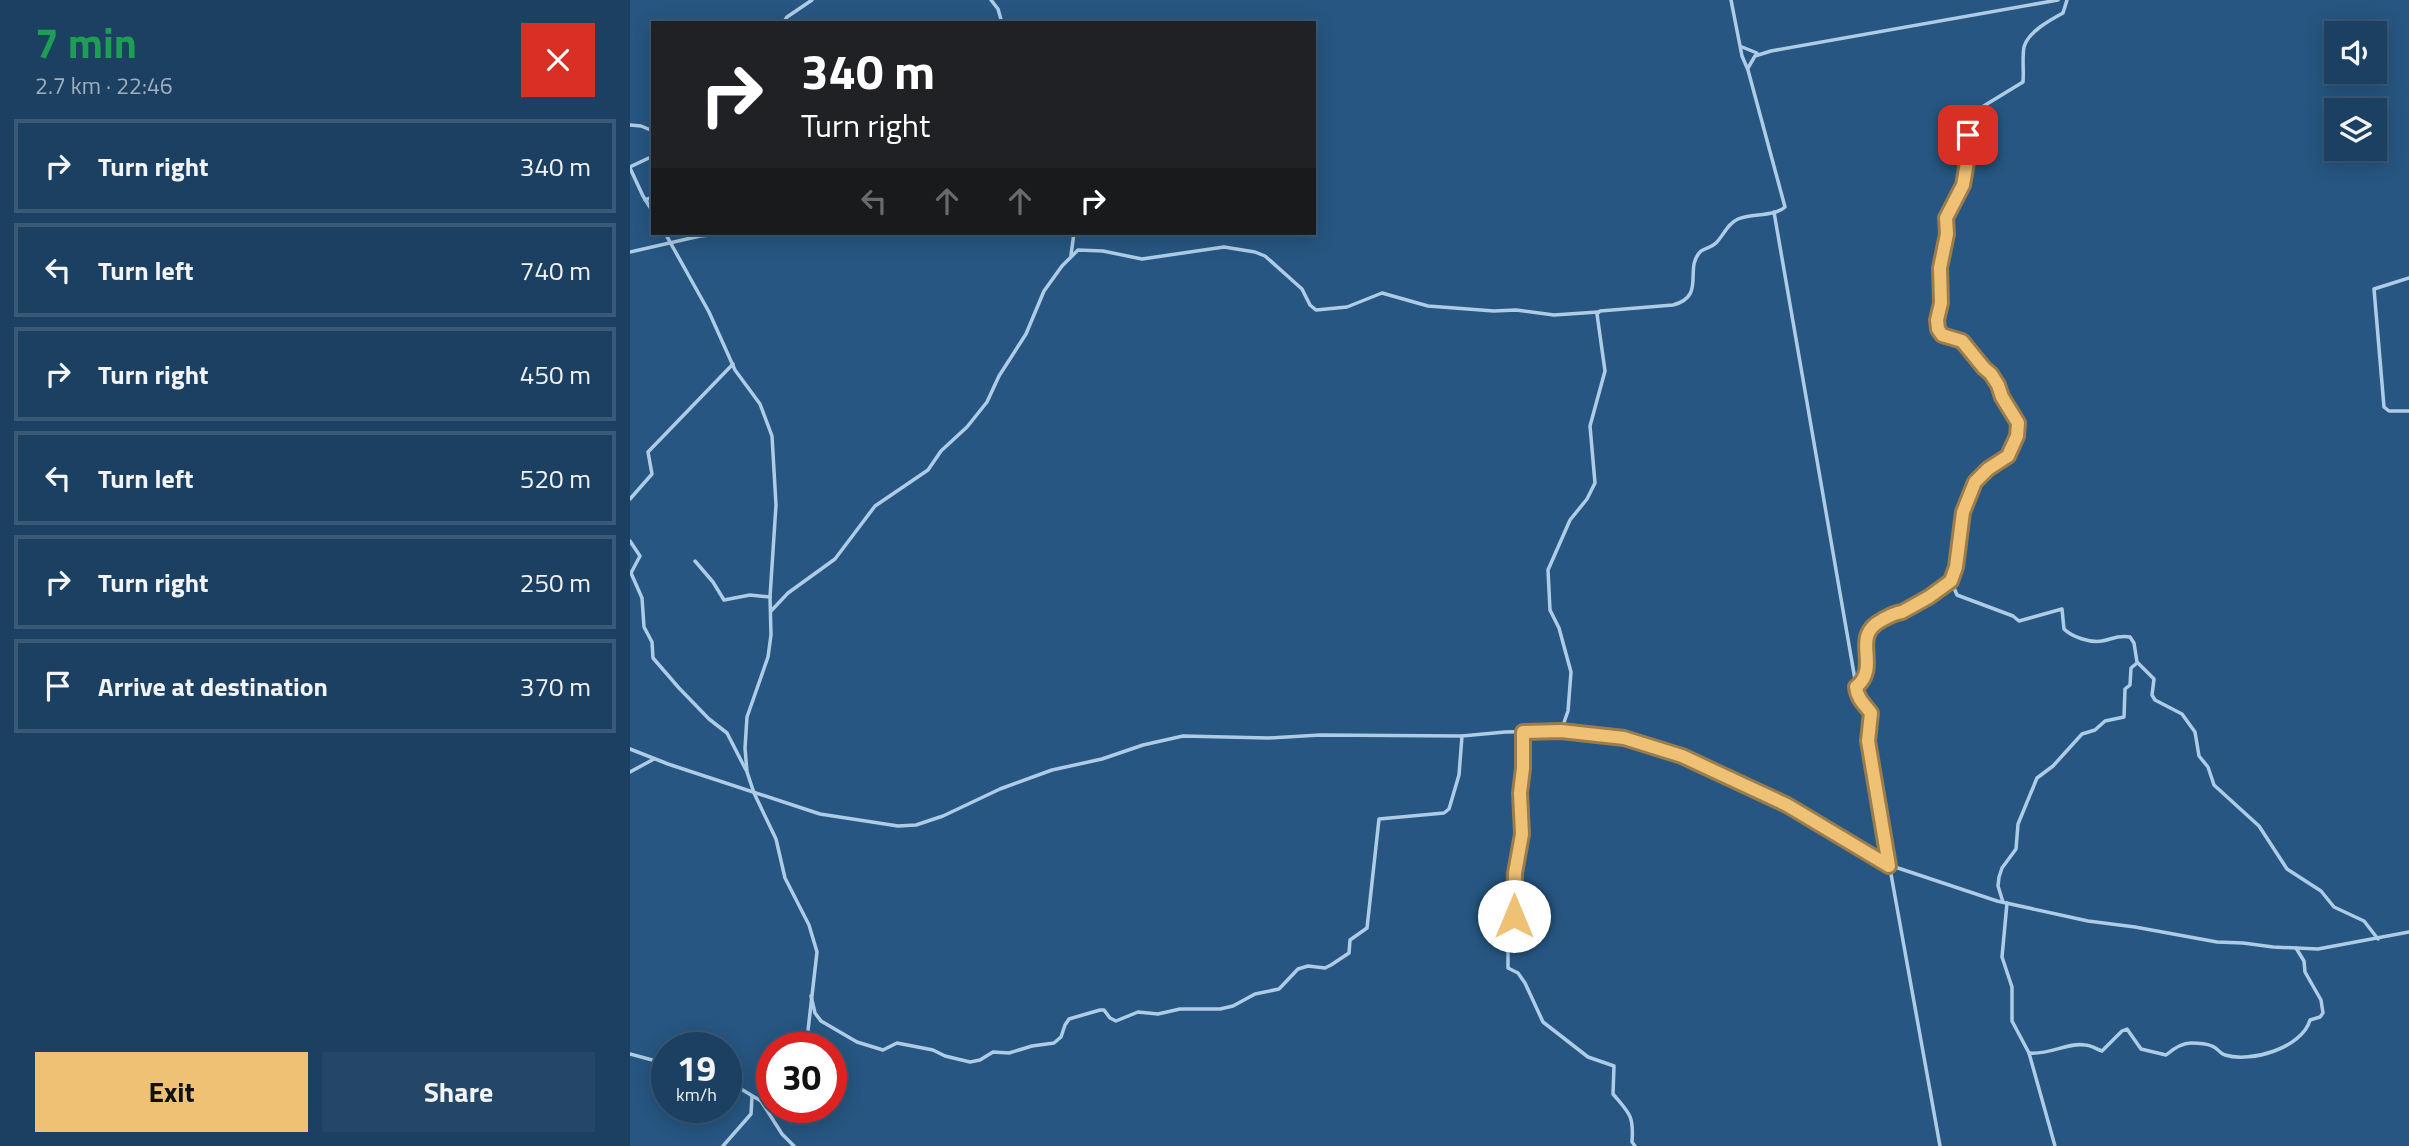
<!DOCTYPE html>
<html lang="en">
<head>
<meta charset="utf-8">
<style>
	:root { --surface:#1c4061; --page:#254767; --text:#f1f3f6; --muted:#a0afbd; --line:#3a5976; --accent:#efc174 }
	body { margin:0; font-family:"Titillium Web",sans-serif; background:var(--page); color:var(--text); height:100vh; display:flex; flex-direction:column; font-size:26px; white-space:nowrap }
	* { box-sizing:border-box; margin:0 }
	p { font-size:23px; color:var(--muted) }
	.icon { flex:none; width:38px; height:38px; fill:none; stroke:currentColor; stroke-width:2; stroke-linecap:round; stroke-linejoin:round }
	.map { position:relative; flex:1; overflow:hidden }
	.details { display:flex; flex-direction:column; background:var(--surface); width:630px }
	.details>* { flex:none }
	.top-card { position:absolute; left:21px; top:21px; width:665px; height:214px; border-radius:0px; box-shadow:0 4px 18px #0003,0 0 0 2px var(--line); background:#202124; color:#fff; overflow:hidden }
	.fabs { position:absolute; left:1694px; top:21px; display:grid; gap:14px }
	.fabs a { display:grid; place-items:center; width:63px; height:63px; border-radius:0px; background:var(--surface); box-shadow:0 4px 18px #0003,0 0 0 2px var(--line); font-size:35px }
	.speed { position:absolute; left:21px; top:1032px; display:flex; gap:14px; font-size:35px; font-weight:700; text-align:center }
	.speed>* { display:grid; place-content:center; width:91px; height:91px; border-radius:50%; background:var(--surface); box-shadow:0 4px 18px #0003,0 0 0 2px var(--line); line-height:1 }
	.speed small { font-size:18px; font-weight:400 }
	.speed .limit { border:10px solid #d22; background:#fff; color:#111 }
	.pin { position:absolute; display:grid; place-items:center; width:60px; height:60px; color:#fff; margin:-30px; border-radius:14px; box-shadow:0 4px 10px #0006 }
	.me { position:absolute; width:77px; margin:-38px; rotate:0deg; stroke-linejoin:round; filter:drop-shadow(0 0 5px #0008) }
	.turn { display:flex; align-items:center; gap:24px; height:147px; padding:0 35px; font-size:32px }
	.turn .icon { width:91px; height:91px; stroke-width:2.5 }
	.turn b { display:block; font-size:49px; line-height:60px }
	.lanes { display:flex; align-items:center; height:66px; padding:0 35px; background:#0003; justify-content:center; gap:35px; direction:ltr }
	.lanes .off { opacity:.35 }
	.round { display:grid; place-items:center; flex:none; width:74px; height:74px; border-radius:0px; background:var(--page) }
	.summary { display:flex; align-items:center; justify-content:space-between; height:119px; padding:0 35px }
	h1 { font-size:42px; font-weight:700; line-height:52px; color:#1e9e55 }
	.primary-button { display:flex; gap:14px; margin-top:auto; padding:14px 35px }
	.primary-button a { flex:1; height:80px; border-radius:0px; background:var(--accent); color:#111; font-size:28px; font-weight:700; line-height:80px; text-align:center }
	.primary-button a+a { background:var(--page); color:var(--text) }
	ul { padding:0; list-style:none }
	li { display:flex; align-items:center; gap:21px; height:94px; margin:0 14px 10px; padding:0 21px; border:4px solid var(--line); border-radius:0px }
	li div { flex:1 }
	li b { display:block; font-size:26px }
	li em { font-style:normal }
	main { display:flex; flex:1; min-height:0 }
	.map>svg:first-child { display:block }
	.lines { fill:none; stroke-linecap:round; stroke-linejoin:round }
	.minor { stroke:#aecce6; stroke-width:3.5 }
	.route-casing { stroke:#9b7d4b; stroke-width:18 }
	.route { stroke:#efc174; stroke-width:12 }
</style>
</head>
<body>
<main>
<section class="details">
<div class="summary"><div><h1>7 min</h1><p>2.7 km · 22:46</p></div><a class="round" style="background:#d93025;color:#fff"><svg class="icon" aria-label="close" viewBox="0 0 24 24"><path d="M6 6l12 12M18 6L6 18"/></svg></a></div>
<ul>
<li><svg class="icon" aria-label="right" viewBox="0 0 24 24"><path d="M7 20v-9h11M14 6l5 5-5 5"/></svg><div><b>Turn right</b></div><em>340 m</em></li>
<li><svg class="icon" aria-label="left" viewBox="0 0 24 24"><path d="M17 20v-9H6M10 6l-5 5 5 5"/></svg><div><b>Turn left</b></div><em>740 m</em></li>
<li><svg class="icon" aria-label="right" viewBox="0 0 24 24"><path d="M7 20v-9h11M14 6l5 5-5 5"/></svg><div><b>Turn right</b></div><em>450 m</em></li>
<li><svg class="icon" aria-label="left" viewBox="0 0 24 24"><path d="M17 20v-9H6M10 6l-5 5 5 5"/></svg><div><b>Turn left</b></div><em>520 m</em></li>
<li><svg class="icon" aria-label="right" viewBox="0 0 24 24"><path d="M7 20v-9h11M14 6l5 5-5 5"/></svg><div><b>Turn right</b></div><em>250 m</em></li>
<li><svg class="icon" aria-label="arrive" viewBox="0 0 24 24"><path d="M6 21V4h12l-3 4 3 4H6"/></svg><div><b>Arrive at destination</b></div><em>370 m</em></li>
</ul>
<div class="primary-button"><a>Exit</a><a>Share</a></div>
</section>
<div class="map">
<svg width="1779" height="1146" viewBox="0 0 1779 1146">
	<rect width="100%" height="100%" fill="#265681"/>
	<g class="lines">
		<g class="minor">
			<path d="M361,0L368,9L372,23"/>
			<path d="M153,23L157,17L182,0"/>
			<path d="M1112,47L1127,53"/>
			<path d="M1118,68L1125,56L1141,51L1428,0"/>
			<path d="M0,125L11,126L23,131"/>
			<path d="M0,167L23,156"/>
			<path d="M0,168L13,196L23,212"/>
			<path d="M15,200L23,197"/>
			<path d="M1144,212L1227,691L1231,701L1241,713L1238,735L1239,752L1310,1146"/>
			<path d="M35,233L79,312L105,370L130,404L142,436L146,505L140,597L141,635L138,657L117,717L115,748L117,772L124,793L146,839L155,878L179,925L187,952L176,1048"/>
			<path d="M0,252L70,236L103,233"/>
			<path d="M441,255L444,233"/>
			<path d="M1779,278L1744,289L1754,407L1759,411H1779"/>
			<path d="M0,499L22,474L18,452L103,364"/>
			<path d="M0,541L10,556L1,573L12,598L14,627L22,642L23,658L49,688L79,719L97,733L116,770"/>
			<path d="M65,561L83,582L94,600L120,595L140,597"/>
			<path d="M1321,581L1327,595L1383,616L1389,621L1432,609L1434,629C1442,637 1460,643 1472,641C1483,639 1487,635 1500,637L1504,643L1507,662L1524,679L1522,695L1525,700L1552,714L1565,732L1569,756L1578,767L1584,785L1629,826L1657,869L1691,891L1704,907L1734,921L1748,939"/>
			<path d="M141,611L158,593L205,559L245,506L298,470L311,451L337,427L357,402L369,376L396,334L414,291L432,266L448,250L473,251L512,259L594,247L625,252L635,256L672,289L680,305L686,310L717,307L752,293L798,306L864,311L886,310L924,315L968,312"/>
			<path d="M1226,686L1237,674V635L1242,625L1299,598L1321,581L1326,567L1333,512L1345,482L1358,469L1378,456L1387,439L1388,423L1372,397L1368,385L1361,374L1354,368L1332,341L1312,335L1308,329L1307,320L1311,303L1310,268L1317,234L1316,218L1333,185L1338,157L1341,123L1352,107L1393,82C1394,71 1392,58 1394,47C1398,32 1420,20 1433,13L1437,0"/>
			<path d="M931,731L938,711L941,672L929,628L920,610L918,570L940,520L957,499L965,483L960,426L975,371L967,314L970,311L1043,305C1077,296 1053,268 1071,251C1076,248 1082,247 1086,243C1094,235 1097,224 1108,219C1122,213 1144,217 1155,207L1118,70L1112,56L1101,0"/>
			<path d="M893,732V768L890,793L892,834L885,873L884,916L878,946V968L888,973L895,983L913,1022L958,1057L984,1066L983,1094C999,1113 1004,1115 1002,1142L1005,1146"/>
			<path d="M0,749L38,764L190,814L268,826L286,825L313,816L370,789L422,770L472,759L513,745L553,736L638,738L690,735L832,736L875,732L931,731L973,735L1007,740L1064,761L1157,805L1253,863L1367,901L1458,921L1505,927L1587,942L1613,943L1643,947L1688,949L1779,932"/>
			<path d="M0,772L24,759"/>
			<path d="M1373,902L1368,886L1369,877L1372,868L1386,849L1388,824L1407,778L1423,766L1452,734L1465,730L1475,721L1494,717L1495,689L1500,685L1501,668L1507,663"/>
			<path d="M1377,903L1372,957L1382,987V1021L1399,1053L1425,1146"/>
			<path d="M181,996L185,1013L191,1021L227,1042L253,1050L267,1043L303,1050L315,1056L340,1062L350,1060L363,1052L379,1053L402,1046L424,1043L431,1037L435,1025L439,1019L470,1010H474L480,1018L486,1021L508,1012L528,1014L550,1009H590L603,1006L625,994L649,989L668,969L678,966L695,968L701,965L719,953L720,940L737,928L749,819L814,813L819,809L829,775L832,736"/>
			<path d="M1399,1053C1420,1055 1438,1042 1455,1045C1461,1045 1466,1049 1472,1051L1492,1031L1497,1029L1511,1049L1536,1055C1543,1049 1551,1043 1561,1043C1567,1043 1577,1044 1582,1046C1588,1048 1590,1054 1595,1055C1621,1063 1672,1048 1680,1020L1690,1017L1693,1013L1691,1000L1675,972L1674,961L1666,948"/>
			<path d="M0,1054L37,1064"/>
			<path d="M96,1080L131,1101L142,1095"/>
			<path d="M131,1101L152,1134L164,1146"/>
			<path d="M93,1146L121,1114L122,1097"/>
		</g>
	</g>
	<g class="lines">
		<g class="route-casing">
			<path id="route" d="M884,916L885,873L892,834L890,793L893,768V732L931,731L994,738L1052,756L1157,805L1259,866L1238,741L1241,713C1234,704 1227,698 1226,687C1252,666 1219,637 1252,620C1259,616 1264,613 1272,612L1299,597L1321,581L1326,567L1333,512L1345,482L1358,469L1378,456L1387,436L1388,423L1372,397L1368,385L1361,374L1354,368L1332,341L1312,335L1308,329L1307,320L1311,303L1310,268L1317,234L1316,218L1333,185L1338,157V135"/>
		</g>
		<use href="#route" class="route"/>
	</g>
</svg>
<div class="fabs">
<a><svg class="icon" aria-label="sound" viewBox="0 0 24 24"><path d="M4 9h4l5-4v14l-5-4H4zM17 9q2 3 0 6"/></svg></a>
<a><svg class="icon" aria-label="layers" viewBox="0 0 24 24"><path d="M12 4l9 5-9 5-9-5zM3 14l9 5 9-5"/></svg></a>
</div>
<div class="speed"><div>19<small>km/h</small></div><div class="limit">30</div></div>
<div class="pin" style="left:1338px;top:135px;background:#d93025"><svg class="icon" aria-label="arrive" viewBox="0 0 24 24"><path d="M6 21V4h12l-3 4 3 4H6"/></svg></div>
<svg class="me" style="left:884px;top:916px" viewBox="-20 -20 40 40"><circle r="19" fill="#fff"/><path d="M0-13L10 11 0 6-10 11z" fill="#efc174"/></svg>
<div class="top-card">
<div class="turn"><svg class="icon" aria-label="right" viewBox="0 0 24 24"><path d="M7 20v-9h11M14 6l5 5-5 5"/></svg><div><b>340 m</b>Turn right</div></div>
<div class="lanes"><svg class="icon off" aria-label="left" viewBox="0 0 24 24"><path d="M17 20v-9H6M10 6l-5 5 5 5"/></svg><svg class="icon off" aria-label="ahead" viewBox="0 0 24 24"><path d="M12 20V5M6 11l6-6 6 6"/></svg><svg class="icon off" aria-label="ahead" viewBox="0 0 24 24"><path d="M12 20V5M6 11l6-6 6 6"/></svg><svg class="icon" aria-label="right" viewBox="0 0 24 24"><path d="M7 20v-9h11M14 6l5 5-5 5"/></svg></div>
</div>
</div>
</main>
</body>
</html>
